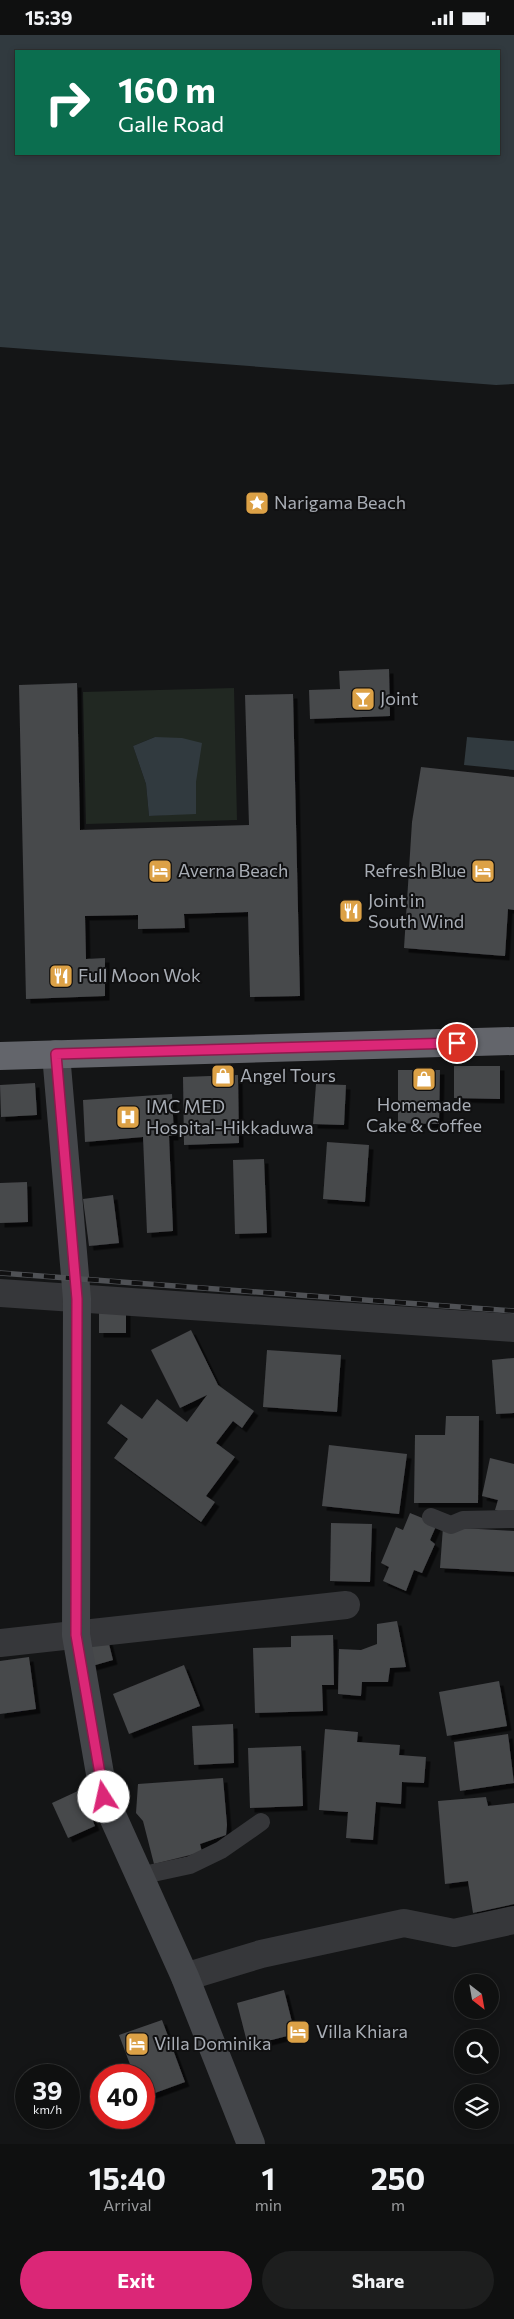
<!DOCTYPE html>
<html lang="en">
<head>
<meta charset="utf-8">
<style>
	:root { --surface:#0f1010; --page:#1d1e1e; --text:#f1f3f6; --muted:#9b9d9f; --line:#2f3030; --accent:#db2777 }
	body { margin:0; font-family:Commissioner,sans-serif; background:var(--page); color:var(--text); height:100vh; display:flex; flex-direction:column; font-size:19px; white-space:nowrap }
	* { box-sizing:border-box; margin:0 }
	p { font-size:16px; color:var(--muted) }
	.icon { flex:none; width:28px; height:28px; fill:none; stroke:currentColor; stroke-width:2; stroke-linecap:round; stroke-linejoin:round }
	.map { position:relative; height:2109px; overflow:hidden }
	.details { display:flex; flex-direction:column; background:var(--surface); flex:1 }
	.details>* { flex:none }
	.top-card { position:absolute; left:15px; top:15px; width:485px; height:105px; border-radius:0px; box-shadow:0 2px 8px #0003,0 0 0 1px var(--line); background:#0b6e4f; color:#fff; overflow:hidden }
	.needle { width:32px; rotate:149deg }
	.fabs { position:absolute; left:454px; top:1939px; display:grid; gap:10px }
	.fabs a { display:grid; place-items:center; width:45px; height:45px; border-radius:50%; background:var(--surface); box-shadow:0 2px 8px #0003,0 0 0 1px var(--line); font-size:25px }
	.speed { position:absolute; left:15px; top:2029px; display:flex; gap:10px; font-size:25px; font-weight:700; text-align:center }
	.speed>* { display:grid; place-content:center; width:65px; height:65px; border-radius:50%; background:var(--surface); box-shadow:0 2px 8px #0003,0 0 0 1px var(--line); line-height:1 }
	.speed small { font-size:12px; font-weight:400 }
	.speed .limit { border:8px solid #d22; background:#fff; color:#111 }
	.pin { position:absolute; display:grid; place-items:center; width:42px; height:42px; color:#fff; margin:-21px; border:2px solid #fff; border-radius:50%; box-shadow:0 1px 5px #0007 }
	.me { position:absolute; width:55px; margin:-28px; rotate:350deg; stroke-linejoin:round; filter:drop-shadow(0 0 4px #0008) }
	.turn { display:flex; align-items:center; gap:18px; height:105px; padding:0 20px; font-size:22px }
	.turn .icon { width:65px; height:65px; stroke-width:2.5 }
	.turn b { display:block; font-size:35px; line-height:42px }
	.eta { display:flex; justify-content:space-evenly; align-items:center; height:85px; text-align:center }
	.eta b { font-size:30px; font-weight:700; line-height:35px }
	.cta { display:flex; gap:10px; margin-top:auto; padding:10px 20px }
	.cta a { flex:1; height:58px; border-radius:30px; background:var(--accent); color:#fff; font-size:20px; font-weight:700; line-height:58px; text-align:center }
	.cta a+a { background:var(--page); color:var(--text) }
	.status { display:flex; justify-content:space-between; align-items:center; height:35px; padding:0 25px; background:var(--surface); direction:ltr }
	.status svg { height:14px; fill:currentColor }
	.map>svg:first-child { display:block }
	.green { fill:#212822; fill-rule:evenodd }
	.water { fill:#313a3f; fill-rule:evenodd }
	.building { fill:#47484b; filter:url(#shadow) }
	.lines { fill:none; stroke-linecap:round; stroke-linejoin:round }
	.lane { stroke:#36373a; stroke-width:18 }
	.street { stroke:#36373a; stroke-width:28 }
	.secondary { stroke:#44464a; stroke-width:28 }
	.highway { stroke:#63656b; stroke-width:28 }
	.rail-casing { stroke:#4f5155; stroke-width:5.5 }
	.rail { stroke:#101011; stroke-width:4; stroke-dasharray:11; stroke-linecap:butt }
	.route-casing { stroke:#8e194d; stroke-width:12 }
	.route { stroke:#db2777; stroke-width:9 }
	.labels { text-anchor:middle; stroke-width:4; stroke-linejoin:round; paint-order:stroke }
	.poi-label { font-size:18px; fill:#a8adb5; stroke:#101011; text-anchor:start }
</style>
</head>
<body>
<div class="status"><b>15:39</b><svg viewBox="0 0 49 12"><path d="M0 12V9h3v3zM5 12V6h3v6zM10 12V3h3v9zM15 12V0h3v12zM26 1h20v11H26zM47 4h2v5h-2z"/></svg></div>
<div class="map">
<svg width="514" height="2109" viewBox="0 0 514 2109">
	<defs>
		<filter id="shadow"><feDropShadow dx="4.5" dy="4.5" stdDeviation="0" flood-color="#0009"/></filter>
	</defs>
	<rect width="100%" height="100%" fill="#141516"/>
	<path class="green" d="M234,653L237,785L86,789L83,657ZM155,702L196,747V778L149,781L146,749L133,711Z"/>
	<g class="water">
		<path d="M0,0H514V349L496,350L0,312ZM16,16H499V119H16Z"/>
		<path d="M155,702L182,703L202,708L196,747V779L149,781L146,749L133,711Z"/>
		<path d="M467,702L514,706V735L464,730Z"/>
	</g>
	<g class="building">
		<path d="M389,634L390,681L310,684L309,655L340,654L339,636Z"/>
		<path d="M77,648L80,795L249,790L245,660L293,659L300,961L250,962L248,877L184,879L185,893L138,894V880L85,881L86,924L105,923V961L26,964L19,650Z"/>
		<path d="M421,732L514,742V875L508,874L505,921L404,913L412,787Z"/>
		<path d="M454,1031H500V1064L454,1063Z"/>
		<path d="M398,1035H440L439,1089L398,1088Z"/>
		<path d="M238,1040L239,1108L184,1110L183,1042Z"/>
		<path d="M35,1048L37,1080L1,1082L0,1050Z"/>
		<path d="M316,1049L346,1050L344,1090L313,1089Z"/>
		<path d="M172,1059L174,1101H169L173,1196L147,1198L143,1102L85,1107L83,1065Z"/>
		<path d="M327,1107L369,1110L365,1167L323,1164Z"/>
		<path d="M264,1124L267,1198L235,1199L233,1125Z"/>
		<path d="M27,1147L28,1187L0,1188V1148Z"/>
		<path d="M113,1160L119,1208L89,1211L83,1164Z"/>
		<rect x="99" y="1275" width="27" height="23"/>
		<path d="M191,1295L218,1350L254,1376L242,1393L233,1386L216,1408L235,1422L206,1461L215,1467L201,1487L114,1423L128,1404L107,1388L121,1369L142,1384L157,1364L187,1387L207,1360L180,1373L151,1315Z"/>
		<path d="M267,1315L341,1320L337,1377L263,1372Z"/>
		<path d="M514,1323V1378L496,1379L492,1325Z"/>
		<path d="M446,1381H479L478,1468H414L415,1400H445Z"/>
		<path d="M329,1410L407,1419L399,1479L322,1471Z"/>
		<path d="M490,1423L514,1429V1480L495,1475L498,1465L482,1461Z"/>
		<path d="M410,1478L437,1489L430,1505L435,1509L422,1538L414,1535L406,1556L383,1546L389,1532L381,1528L396,1492L403,1495Z"/>
		<path d="M331,1488L372,1489L370,1547L330,1546Z"/>
		<path d="M443,1492L514,1496V1537L440,1533Z"/>
		<path d="M397,1586L406,1632L390,1633L388,1647H362L361,1661L338,1659L339,1614L361,1615L377,1609V1589Z"/>
		<path d="M333,1600L334,1650H322L323,1676L255,1678L253,1613L291,1612V1601Z"/>
		<path d="M108,1605L113,1625L92,1631L87,1610Z"/>
		<path d="M29,1622L36,1674L0,1679V1626Z"/>
		<path d="M184,1630L200,1671L129,1699L113,1659Z"/>
		<path d="M499,1646L507,1691L447,1701L439,1657Z"/>
		<path d="M233,1689L234,1728L194,1730L192,1691Z"/>
		<path d="M325,1694L358,1697L357,1707L400,1710L399,1720L426,1722L424,1748L402,1747L401,1769L376,1767L373,1805L346,1803L348,1777L319,1775Z"/>
		<path d="M508,1699L514,1748L460,1756L454,1707Z"/>
		<path d="M301,1711L303,1771L250,1773L248,1713Z"/>
		<path d="M223,1743L227,1790L226,1800L200,1809L202,1817L154,1829L143,1786L136,1778L138,1749Z"/>
		<path d="M80,1755L95,1791L68,1803L52,1768Z"/>
		<path d="M486,1762L488,1771L514,1768V1869L473,1878L468,1846L445,1849L438,1766Z"/>
		<path d="M284,1955L295,1999L248,2011L237,1968Z"/>
		<path d="M162,1985L185,2047L144,2062V2040H134L119,2000Z"/>
	</g>
	<g class="lines">
		<g class="lane">
			<path d="M431,1482L451,1490L463,1485L514,1484"/>
			<path d="M139,1841L190,1830L221,1815L261,1787"/>
		</g>
		<g class="street">
			<path d="M0,1258L514,1293"/>
			<path d="M0,1608L346,1570"/>
			<path d="M185,1942L261,1919L404,1888L454,1898L514,1885"/>
		</g>
		<path class="secondary" d="M56,1019L77,1264L76,1600L104,1762L185,1942L251,2109"/>
		<path class="highway" d="M0,1021L514,1006"/>
		<g class="rail-casing">
			<path id="rail" d="M0,1238L514,1276"/>
		</g>
		<use href="#rail" class="rail"/>
	</g>
	<g class="lines">
		<g class="route-casing">
			<path id="route" d="M104,1762L76,1600L77,1264L56,1019L457,1008"/>
		</g>
		<use href="#route" class="route"/>
	</g>
	<defs>
		<g id="sight-square" transform="scale(1.25)"><rect x="-9" y="-9" width="18" height="18" rx="4" fill="#dca146" stroke="#101011"/><path d="M0-6L1.8-2.2L6-1.7L2.9 1.2L3.7 5.4L0 3.3L-3.7 5.4L-2.9 1.2L-6-1.7L-1.8-2.2Z" fill="#fff"/></g>
		<g id="bar-square" transform="scale(1.25)"><rect x="-9" y="-9" width="18" height="18" rx="4" fill="#dca146" stroke="#101011"/><path d="M-6-5H6L.8 .8V4.5H3.5V6h-7V4.5H-.8V.8Z" fill="#fff"/></g>
		<g id="hotel-square" transform="scale(1.25)"><rect x="-9" y="-9" width="18" height="18" rx="4" fill="#dca146" stroke="#101011"/><path d="M-6-4.5h1.5V1H6V5H4.5V3h-9V5H-6ZM-4 0a1.8 1.8 0 1 1 3.6 0ZM.5 0V-2.5h3Q6-2.5 6 0Z" fill="#fff"/></g>
		<g id="restaurant-square" transform="scale(1.25)"><rect x="-9" y="-9" width="18" height="18" rx="4" fill="#dca146" stroke="#101011"/><path d="M-5-6h1v4h1v-4h1v4h1v-4h1v5L-1.5 .5V6h-2V.5L-5-1ZM5-6V6H3V1.5H1.5Q1.5-4 5-6Z" fill="#fff"/></g>
		<g id="shop-square" transform="scale(1.25)"><rect x="-9" y="-9" width="18" height="18" rx="4" fill="#dca146" stroke="#101011"/><path d="M-5-2.5h2.3a2.7 3.5 0 0 1 5.4 0H5L5.5 6h-11ZM-1.5-2.5h3a1.5 2.3 0 0 0-3 0Z" fill="#fff"/></g>
		<g id="hospital-square" transform="scale(1.25)"><rect x="-9" y="-9" width="18" height="18" rx="4" fill="#dca146" stroke="#101011"/><path d="M-5-5h3v3.5h4V-5h3V5h-3V1.5h-4V5h-3Z" fill="#fff"/></g>
	</defs>
	<g fill-rule="evenodd">
		<use href="#sight-square" x="257" y="468"/>
		<use href="#bar-square" x="363" y="664"/>
		<use href="#hotel-square" x="160" y="836"/>
		<use href="#hotel-square" x="483" y="836"/>
		<use href="#restaurant-square" x="351" y="876"/>
		<use href="#restaurant-square" x="61" y="941"/>
		<use href="#shop-square" x="223" y="1041"/>
		<use href="#shop-square" x="424" y="1044"/>
		<use href="#hospital-square" x="128" y="1082"/>
		<use href="#hotel-square" x="298" y="1997"/>
		<use href="#hotel-square" x="137" y="2009"/>
	</g>
	<g class="labels">
		<g class="poi-label">
			<text x="274" y="474">Narigama Beach</text>
			<text x="380" y="670">Joint</text>
			<text x="178" y="842">Averna Beach</text>
			<text x="466" y="842" text-anchor="end">Refresh Blue</text>
			<text x="368" y="872">Joint in<tspan x="368" dy="21">South Wind</tspan></text>
			<text x="78" y="947">Full Moon Wok</text>
			<text x="240" y="1047">Angel Tours</text>
			<text x="424" y="1076" text-anchor="middle">Homemade<tspan x="424" dy="21">Cake &amp; Coffee</tspan></text>
			<text x="146" y="1078">IMC MED<tspan x="146" dy="21">Hospital-Hikkaduwa</tspan></text>
			<text x="316" y="2003">Villa Khiara</text>
			<text x="154" y="2015">Villa Dominika</text>
		</g>
	</g>
</svg>
<div class="fabs">
<a><svg class="needle" viewBox="-14 -14 28 28"><path d="M0-13l5 13h-10z" fill="#e53935"/><path d="M0 13l5-13h-10z" fill="#9b9d9f"/></svg></a>
<a><svg class="icon" aria-label="search" viewBox="0 0 24 24"><circle cx="10" cy="10" r="6"/><path d="M15 15l6 6"/></svg></a>
<a><svg class="icon" aria-label="layers" viewBox="0 0 24 24"><path d="M12 4l9 5-9 5-9-5zM3 14l9 5 9-5"/></svg></a>
</div>
<div class="speed"><div>39<small>km/h</small></div><div class="limit">40</div></div>
<div class="pin" style="left:457px;top:1008px;background:#d93025"><svg class="icon" aria-label="arrive" viewBox="0 0 24 24"><path d="M6 21V4h12l-3 4 3 4H6"/></svg></div>
<svg class="me" style="left:104px;top:1762px" viewBox="-20 -20 40 40"><circle r="19" fill="#fff"/><path d="M0-13L10 11 0 6-10 11z" fill="#db2777"/></svg>
<div class="top-card">
<div class="turn"><svg class="icon" aria-label="right" viewBox="0 0 24 24"><path d="M7 20v-9h11M14 6l5 5-5 5"/></svg><div><b>160 m</b>Galle Road</div></div>
</div>
</div>
<section class="details">
<div class="eta">
<div><b>15:40</b><p>Arrival</p></div>
<div><b>1</b><p>min</p></div>
<div><b>250</b><p>m</p></div>
</div>
<div class="cta"><a>Exit</a><a>Share</a></div>
</section>
</body>
</html>
